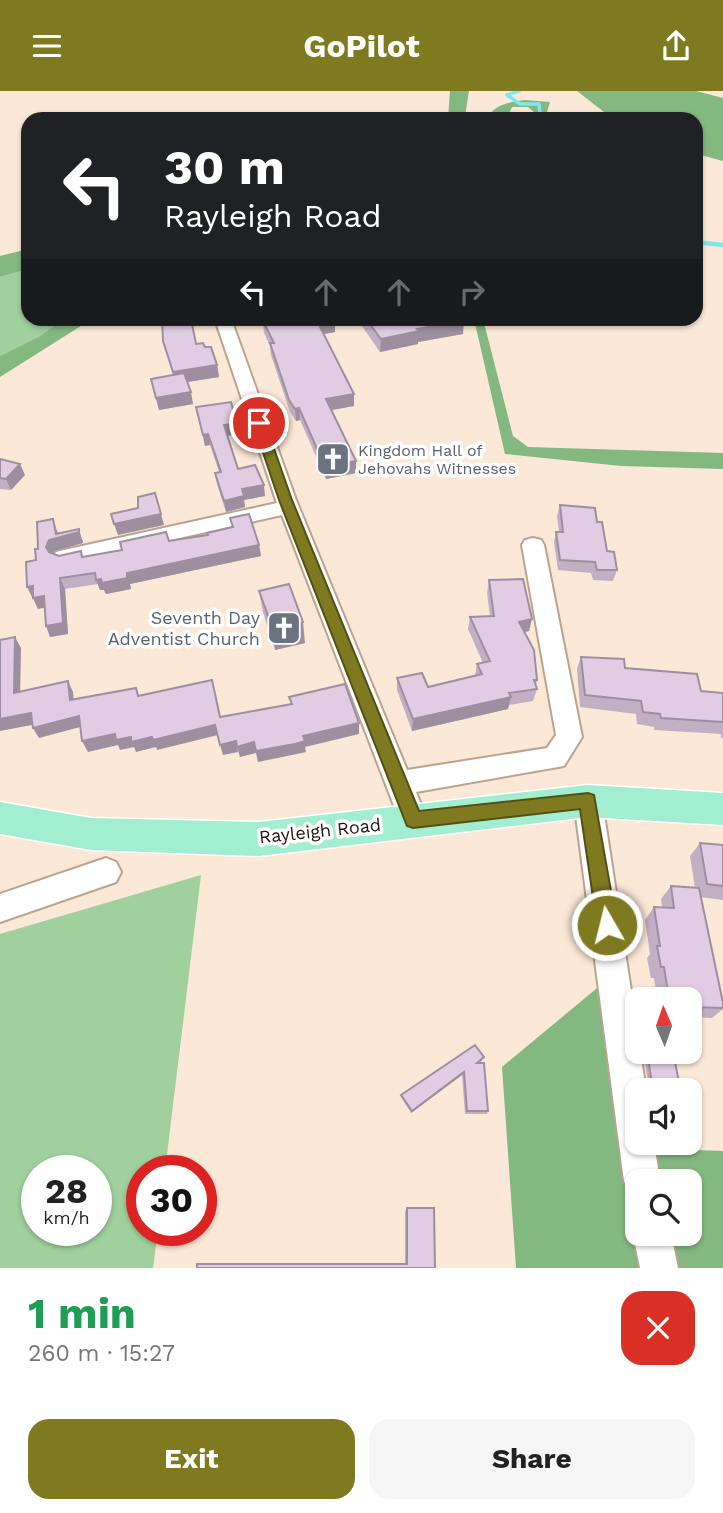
<!DOCTYPE html>
<html lang="en">
<head>
<meta charset="utf-8">
<style>
	:root { --surface:#fff; --page:#f6f6f6; --text:#222; --muted:#767676; --accent:#7f7a20 }
	body { margin:0; font-family:"Work Sans",sans-serif; background:var(--page); color:var(--text); height:100vh; display:flex; flex-direction:column; font-size:26px; white-space:nowrap }
	* { box-sizing:border-box; margin:0 }
	p { font-size:23px; color:var(--muted) }
	.icon { flex:none; width:38px; height:38px; fill:none; stroke:currentColor; stroke-width:2; stroke-linecap:round; stroke-linejoin:round }
	.map { position:relative; height:1177px; overflow:hidden }
	.side { display:flex; flex-direction:column; background:var(--surface); flex:1 }
	.side>* { flex:none }
	.banner { position:absolute; left:21px; top:21px; width:682px; height:214px; border-radius:21px; box-shadow:0 2px 5px #0004; background:#202124; color:#fff; overflow:hidden }
	.needle { width:46px; rotate:358deg }
	.tools { position:absolute; left:625px; top:896px; display:grid; gap:14px }
	.tools a { display:grid; place-items:center; width:77px; height:77px; border-radius:14px; background:var(--surface); box-shadow:0 2px 5px #0004; font-size:35px }
	.speed { position:absolute; left:21px; top:1064px; display:flex; gap:14px; font-size:35px; font-weight:700; text-align:center }
	.speed>* { display:grid; place-content:center; width:91px; height:91px; border-radius:50%; background:var(--surface); box-shadow:0 2px 5px #0004; line-height:1 }
	.speed small { font-size:18px; font-weight:400 }
	.speed .limit { border:10px solid #d22; background:#fff; color:#111 }
	.pin { position:absolute; display:grid; place-items:center; width:60px; height:60px; color:#fff; margin:-30px; border:4px solid #fff; border-radius:50%; box-shadow:0 2px 7px #0007 }
	.me { position:absolute; width:77px; margin:-38px; rotate:352deg; stroke-linejoin:round; filter:drop-shadow(0 0 5px #0008) }
	.turn { display:flex; align-items:center; gap:24px; height:147px; padding:0 28px; font-size:32px }
	.turn .icon { width:91px; height:91px; stroke-width:2.5 }
	.turn b { display:block; font-size:49px; line-height:60px }
	.lanes { display:flex; align-items:center; height:66px; padding:0 28px; background:#0003; justify-content:center; gap:35px; direction:ltr }
	.lanes .off { opacity:.35 }
	.round { display:grid; place-items:center; flex:none; width:74px; height:74px; border-radius:21px; background:var(--page) }
	.summary { display:flex; align-items:center; justify-content:space-between; height:119px; padding:0 28px }
	h1 { font-size:42px; font-weight:700; line-height:52px; color:#1e9e55 }
	.action { display:flex; gap:14px; margin-top:auto; padding:14px 28px }
	.action a { flex:1; height:80px; border-radius:21px; background:var(--accent); color:#fff; font-size:28px; font-weight:700; line-height:80px; text-align:center }
	.action a+a { background:var(--page); color:var(--text) }
	header { display:flex; justify-content:space-between; align-items:center; height:91px; padding:0 28px; background:var(--accent); color:#fff; font-size:32px; font-weight:700 }
	.map>svg:first-child { display:block }
	.green { fill:#9fd09d; fill-rule:evenodd }
	.forest { fill:#83b880; fill-rule:evenodd }
	.lines { fill:none; stroke-linecap:round; stroke-linejoin:round }
	.stream-far1 { stroke:#7fe6ef; stroke-width:3.5 }
	.stream { stroke:#7fe6ef; stroke-width:4.5 }
	.minor-casing { stroke:#bba38f; stroke-width:4 }
	.major-casing { stroke:#fff; stroke-width:3 }
	.minor { fill:#fff; fill-rule:evenodd }
	.major { fill:#a1eed0; fill-rule:evenodd }
	.wall { fill:#c2afc4 }
	.shaded-wall { fill:#9e8fa0 }
	.building { fill:#e2cce4; stroke:#9e8fa0; stroke-width:2 }
	.route { fill:#7f7a20; stroke:#534f15; stroke-width:2 }
	.labels { text-anchor:middle; stroke-width:7; stroke-linejoin:round; paint-order:stroke }
	.far-worship-label { font-size:16px; fill:#5b616d; stroke:#fff; text-anchor:start }
	.worship-label { font-size:18px; fill:#5b616d; stroke:#fff; text-anchor:end }
	.street-label { font-size:18px; fill:#1f160e; stroke:#fff }
</style>
</head>
<body>
<header><svg class="icon" aria-label="menu" viewBox="0 0 24 24"><path d="M4 6h16M4 12h16M4 18h16"/></svg>GoPilot<svg class="icon" aria-label="share" viewBox="0 0 24 24"><path d="M12 15V3M7 8l5-5 5 5M5 13v7h14v-7"/></svg></header>
<div class="map">
<svg width="723" height="1177" viewBox="0 0 723 1177">
	<rect width="100%" height="100%" fill="#fce8d7"/>
	<g class="green">
		<path d="M28,178V228H63L40,245L0,265V186Z"/>
		<path d="M201,784L165,1080H142V1139H158L153,1177H0V843ZM37,1080H96V1139H37Z"/>
	</g>
	<g class="forest">
		<path d="M450,0H469L465,25L468,28H448Z"/>
		<path d="M577,0H696L723,7V70L697,63L696,28H613Z"/>
		<path d="M525,9L550,11L547,21L560,28H542L528,16H512L507,28H487C494,13 510,11 525,9Z"/>
		<path d="M28,158V178L0,186V165Z"/>
		<path d="M63,228H92L0,286V265L40,245Z"/>
		<path d="M474,228H483L513,345L528,356L723,362V378L621,375L505,363Z"/>
		<path d="M614,883L639,1057L723,1060V1177H516L502,976ZM637,1090H690V1143H637Z"/>
	</g>
	<g class="lines">
		<path class="stream-far1" d="M519,0L507,4L520,13H539L540,22L551,28"/>
		<path class="stream" d="M696,151L723,154"/>
		<g class="minor-casing">
			<g id="minor">
				<path d="M215,228H231L296,409L407,679L547,657L556,644L522,454L525,449L533,447L541,449L544,454L582,646L564,675L416,701L427,729L423,738L413,742L403,738L282,424L64,473L56,471L53,466L56,461L64,459L277,412Z"/>
				<path d="M588,698L598,701L602,710L637,939V961H640L646,999H637V1052H654L660,1090H637V1106L629,1103L624,1090L574,710L578,701Z"/>
				<path d="M106,767L116,771L121,781L116,791L0,831V803Z"/>
				<path d="M637,1134V1143H671L678,1177H640L633,1143Z"/>
			</g>
		</g>
		<g class="major-casing">
			<path id="major" d="M588,694L723,702V734L588,726L259,765L91,759L0,743V711L91,727L259,731Z"/>
		</g>
		<use href="#minor" class="minor"/>
		<use href="#major" class="major"/>
	</g>
	<g class="wall">
		<path d="M266,228H334L335,241L324,243L354,315L331,319L356,370V382L326,388L300,329L296,330L290,321L271,264L270,255L264,242L263,230H266Z"/>
		<path d="M357,228H462L463,243L418,251V253L380,261Z"/>
		<path d="M163,250L196,253L205,256L217,274L219,286L187,291L193,313L159,319L151,288L173,284Z"/>
		<path d="M196,316L237,332L239,343L227,345L238,378L265,405L244,409L245,416L226,421L217,393L215,382L219,381L210,354L205,355Z"/>
		<path d="M0,368L25,384L11,399L0,398Z"/>
		<path d="M560,414L597,431L607,460L617,479L613,490L593,489L591,482L558,479L554,451L556,441H559L557,425Z"/>
		<path d="M230,427L259,454L261,465L130,493L131,498L106,503L104,499H100L98,493L65,498L68,543L50,546L44,516L38,518L33,506H32L38,458L57,439L58,442L83,449V452L54,460L53,463L59,465L83,466L169,450L208,444L232,437Z"/>
		<path d="M489,489L529,540L524,541L537,589L536,594L537,598L533,610L509,614L508,618L412,640L397,599V587L428,596L475,585L477,573L483,572L468,538L470,526L490,525L487,502Z"/>
		<path d="M259,500L305,552L275,559L263,521Z"/>
		<path d="M581,566L625,577L701,600L723,602V647H721V643L654,639V636L637,633L636,623L580,616L577,578Z"/>
		<path d="M700,752L723,754V809L700,806L723,912V918L712,927L690,926V908H657L654,887H651L647,867L650,863L645,829L654,816L662,817L661,808L671,795L695,797L690,765Z"/>
		<path d="M643,961H668L669,966L680,996L676,999L649,996Z"/>
		<path d="M483,969L479,972L488,1020L487,1023H465L462,984L411,1022L401,1006V1004Z"/>
		<path d="M407,1117L435,1177L405,1173V1121Z"/>
	</g>
	<g class="shaded-wall">
		<path d="M335,229V241L319,244L318,232Z"/>
		<path d="M464,230L463,243L418,251V253L380,261L381,248L417,238Z"/>
		<path d="M217,274L219,286L175,293L173,281Z"/>
		<path d="M191,301L193,313L159,319L156,307Z"/>
		<path d="M354,303V315L326,320V308Z"/>
		<path d="M299,317L300,329L296,330L295,318Z"/>
		<path d="M237,332L239,343L226,345L224,334Z"/>
		<path d="M208,343L210,354L205,355L203,344Z"/>
		<path d="M356,370V382L326,388L325,376Z"/>
		<path d="M20,373L25,384L11,399L6,388Z"/>
		<path d="M264,394L265,405L244,409L245,416L226,421L224,410L242,398Z"/>
		<path d="M161,423L164,434L118,444L114,433Z"/>
		<path d="M53,428L59,446L79,438L83,452L54,460L51,467L46,456Z"/>
		<path d="M259,454L261,465L130,493L131,498L106,503L104,499H100L96,489Z"/>
		<path d="M60,487L65,498L68,543L50,546L46,535Z"/>
		<path d="M33,495L38,505L32,506L27,496Z"/>
		<path d="M44,505L48,516L38,518L33,507Z"/>
		<path d="M532,528L529,540L516,543L519,531Z"/>
		<path d="M303,531L305,552L275,559L273,538Z"/>
		<path d="M15,546L21,557L20,612L14,602Z"/>
		<path d="M68,590L73,601L75,620L70,609Z"/>
		<path d="M511,606L508,618L412,640L413,628Z"/>
		<path d="M31,622L37,633L0,640V628Z"/>
		<path d="M79,625L84,635L39,647L33,637Z"/>
		<path d="M359,632V643L305,656L306,661L297,663L258,671L256,662L240,666L237,656L254,651L303,645Z"/>
		<path d="M215,634L218,644L157,659L156,656L136,661L134,656L120,659L118,654L88,661L82,650L115,643L131,646Z"/>
		<path d="M236,650L238,661L223,664L220,654Z"/>
		<path d="M464,981L462,984L411,1022L412,1020Z"/>
	</g>
	<g class="building">
		<path d="M162,228H191L196,253L203,252L205,256H211L217,274L173,281L163,250Z"/>
		<path d="M269,228H334L335,229L318,232L354,303L326,308L356,370L325,376L299,317L295,318L289,309L270,252H274L263,230L270,229Z"/>
		<path d="M366,228H462L464,230L417,238L419,240L381,248Z"/>
		<path d="M184,282L191,301L156,307L151,288Z"/>
		<path d="M231,311L237,332L224,334L238,378L255,374L264,394L242,398L244,405L224,410L215,382L221,381L208,343L203,344L196,316Z"/>
		<path d="M0,368L20,373L6,388L0,387Z"/>
		<path d="M155,402L161,423L114,433L111,423L138,417V406Z"/>
		<path d="M560,414L595,417L597,431H602L607,460L614,461L617,479H597L595,471L560,469L556,441H563Z"/>
		<path d="M249,423L259,454L127,482V487L102,492L101,488L96,489L95,482L60,487L63,532L46,535L44,505L33,507V495L27,496L26,471L36,469L35,458H38L37,431L53,428L56,443L79,438V441L49,449L46,456L49,461L59,465L81,460L82,466L122,459L120,451L166,441L169,450L208,444L207,442L233,436L230,427Z"/>
		<path d="M523,488L532,528L519,531L534,559L537,589H534L537,598L509,602L511,606L413,628L397,587L422,582L428,596L482,583L477,573L490,570L470,526L494,525L489,489Z"/>
		<path d="M289,493L303,531L273,538L259,500Z"/>
		<path d="M15,546L14,602L68,590L70,609L136,597L138,605L212,589L220,626L292,613L289,606L345,593L359,632L303,645L305,650L295,653L256,660L254,651L237,656L236,650L220,654L215,634L153,649L152,646L131,651V646L116,649L115,643L82,650L79,625L33,637L31,622L0,628V549Z"/>
		<path d="M581,566L624,568L625,577L697,583L701,600L723,602V631L661,627L660,623L643,621L641,610L585,604Z"/>
		<path d="M700,752L723,754V795L707,793Z"/>
		<path d="M671,795L699,797L723,912V917L690,916V908H669L664,876H661L657,855H660L654,816L674,817Z"/>
		<path d="M475,954L484,966L477,972H484L488,1020H467L464,981L412,1020L401,1004Z"/>
		<path d="M647,961H668L669,966H674L680,996L652,993Z"/>
		<path d="M407,1117H434L435,1177H197V1173H407Z"/>
	</g>
	<path class="route" d="M259,329L265,332L292,409L419,720L588,702L594,704L617,834L614,841L607,843L600,841L597,834L580,718L413,737L407,735L279,409L253,332Z"/>
	<defs>
		<g id="church-square" transform="scale(1.75)"><rect x="-9" y="-9" width="18" height="18" rx="4" fill="#6b7280" stroke="#fff"/><path d="M-1.2-6h2.4v3.5h3.3v2.4h-3.3V6h-2.4V-.1h-3.3v-2.4h3.3Z" fill="#fff"/></g>
	</defs>
	<g fill-rule="evenodd">
		<use href="#church-square" x="333" y="368"/>
		<use href="#church-square" x="284" y="537"/>
	</g>
	<g class="labels">
		<g class="far-worship-label">
			<text x="358" y="365">Kingdom Hall of<tspan x="358" dy="18">Jehovahs Witnesses</tspan></text>
		</g>
		<g class="worship-label">
			<text x="260" y="533">Seventh Day<tspan x="260" dy="21">Adventist Church</tspan></text>
		</g>
		<g class="street-label">
			<text transform="translate(320 740) rotate(-6)" y="6">Rayleigh Road</text>
		</g>
	</g>
</svg>
<div class="tools">
<a><svg class="needle" viewBox="-14 -14 28 28"><path d="M0-13l5 13h-10z" fill="#e53935"/><path d="M0 13l5-13h-10z" fill="#767676"/></svg></a>
<a><svg class="icon" aria-label="sound" viewBox="0 0 24 24"><path d="M4 9h4l5-4v14l-5-4H4zM17 9q2 3 0 6"/></svg></a>
<a><svg class="icon" aria-label="search" viewBox="0 0 24 24"><circle cx="10" cy="10" r="6"/><path d="M15 15l6 6"/></svg></a>
</div>
<div class="speed"><div>28<small>km/h</small></div><div class="limit">30</div></div>
<div class="pin" style="left:259px;top:332px;background:#d93025"><svg class="icon" aria-label="arrive" viewBox="0 0 24 24"><path d="M6 21V4h12l-3 4 3 4H6"/></svg></div>
<svg class="me" style="left:607px;top:834px" viewBox="-20 -20 40 40"><circle r="17" fill="#7f7a20" stroke="#fff" stroke-width="3"/><path d="M0-11L8 9 0 5-8 9z" fill="#fff"/></svg>
<div class="banner">
<div class="turn"><svg class="icon" aria-label="left" viewBox="0 0 24 24"><path d="M17 20v-9H6M10 6l-5 5 5 5"/></svg><div><b>30 m</b>Rayleigh Road</div></div>
<div class="lanes"><svg class="icon" aria-label="left" viewBox="0 0 24 24"><path d="M17 20v-9H6M10 6l-5 5 5 5"/></svg><svg class="icon off" aria-label="ahead" viewBox="0 0 24 24"><path d="M12 20V5M6 11l6-6 6 6"/></svg><svg class="icon off" aria-label="ahead" viewBox="0 0 24 24"><path d="M12 20V5M6 11l6-6 6 6"/></svg><svg class="icon off" aria-label="right" viewBox="0 0 24 24"><path d="M7 20v-9h11M14 6l5 5-5 5"/></svg></div>
</div>
</div>
<section class="side">
<div class="summary"><div><h1>1 min</h1><p>260 m · 15:27</p></div><a class="round" style="background:#d93025;color:#fff"><svg class="icon" aria-label="close" viewBox="0 0 24 24"><path d="M6 6l12 12M18 6L6 18"/></svg></a></div>
<div class="action"><a>Exit</a><a>Share</a></div>
</section>
</body>
</html>
